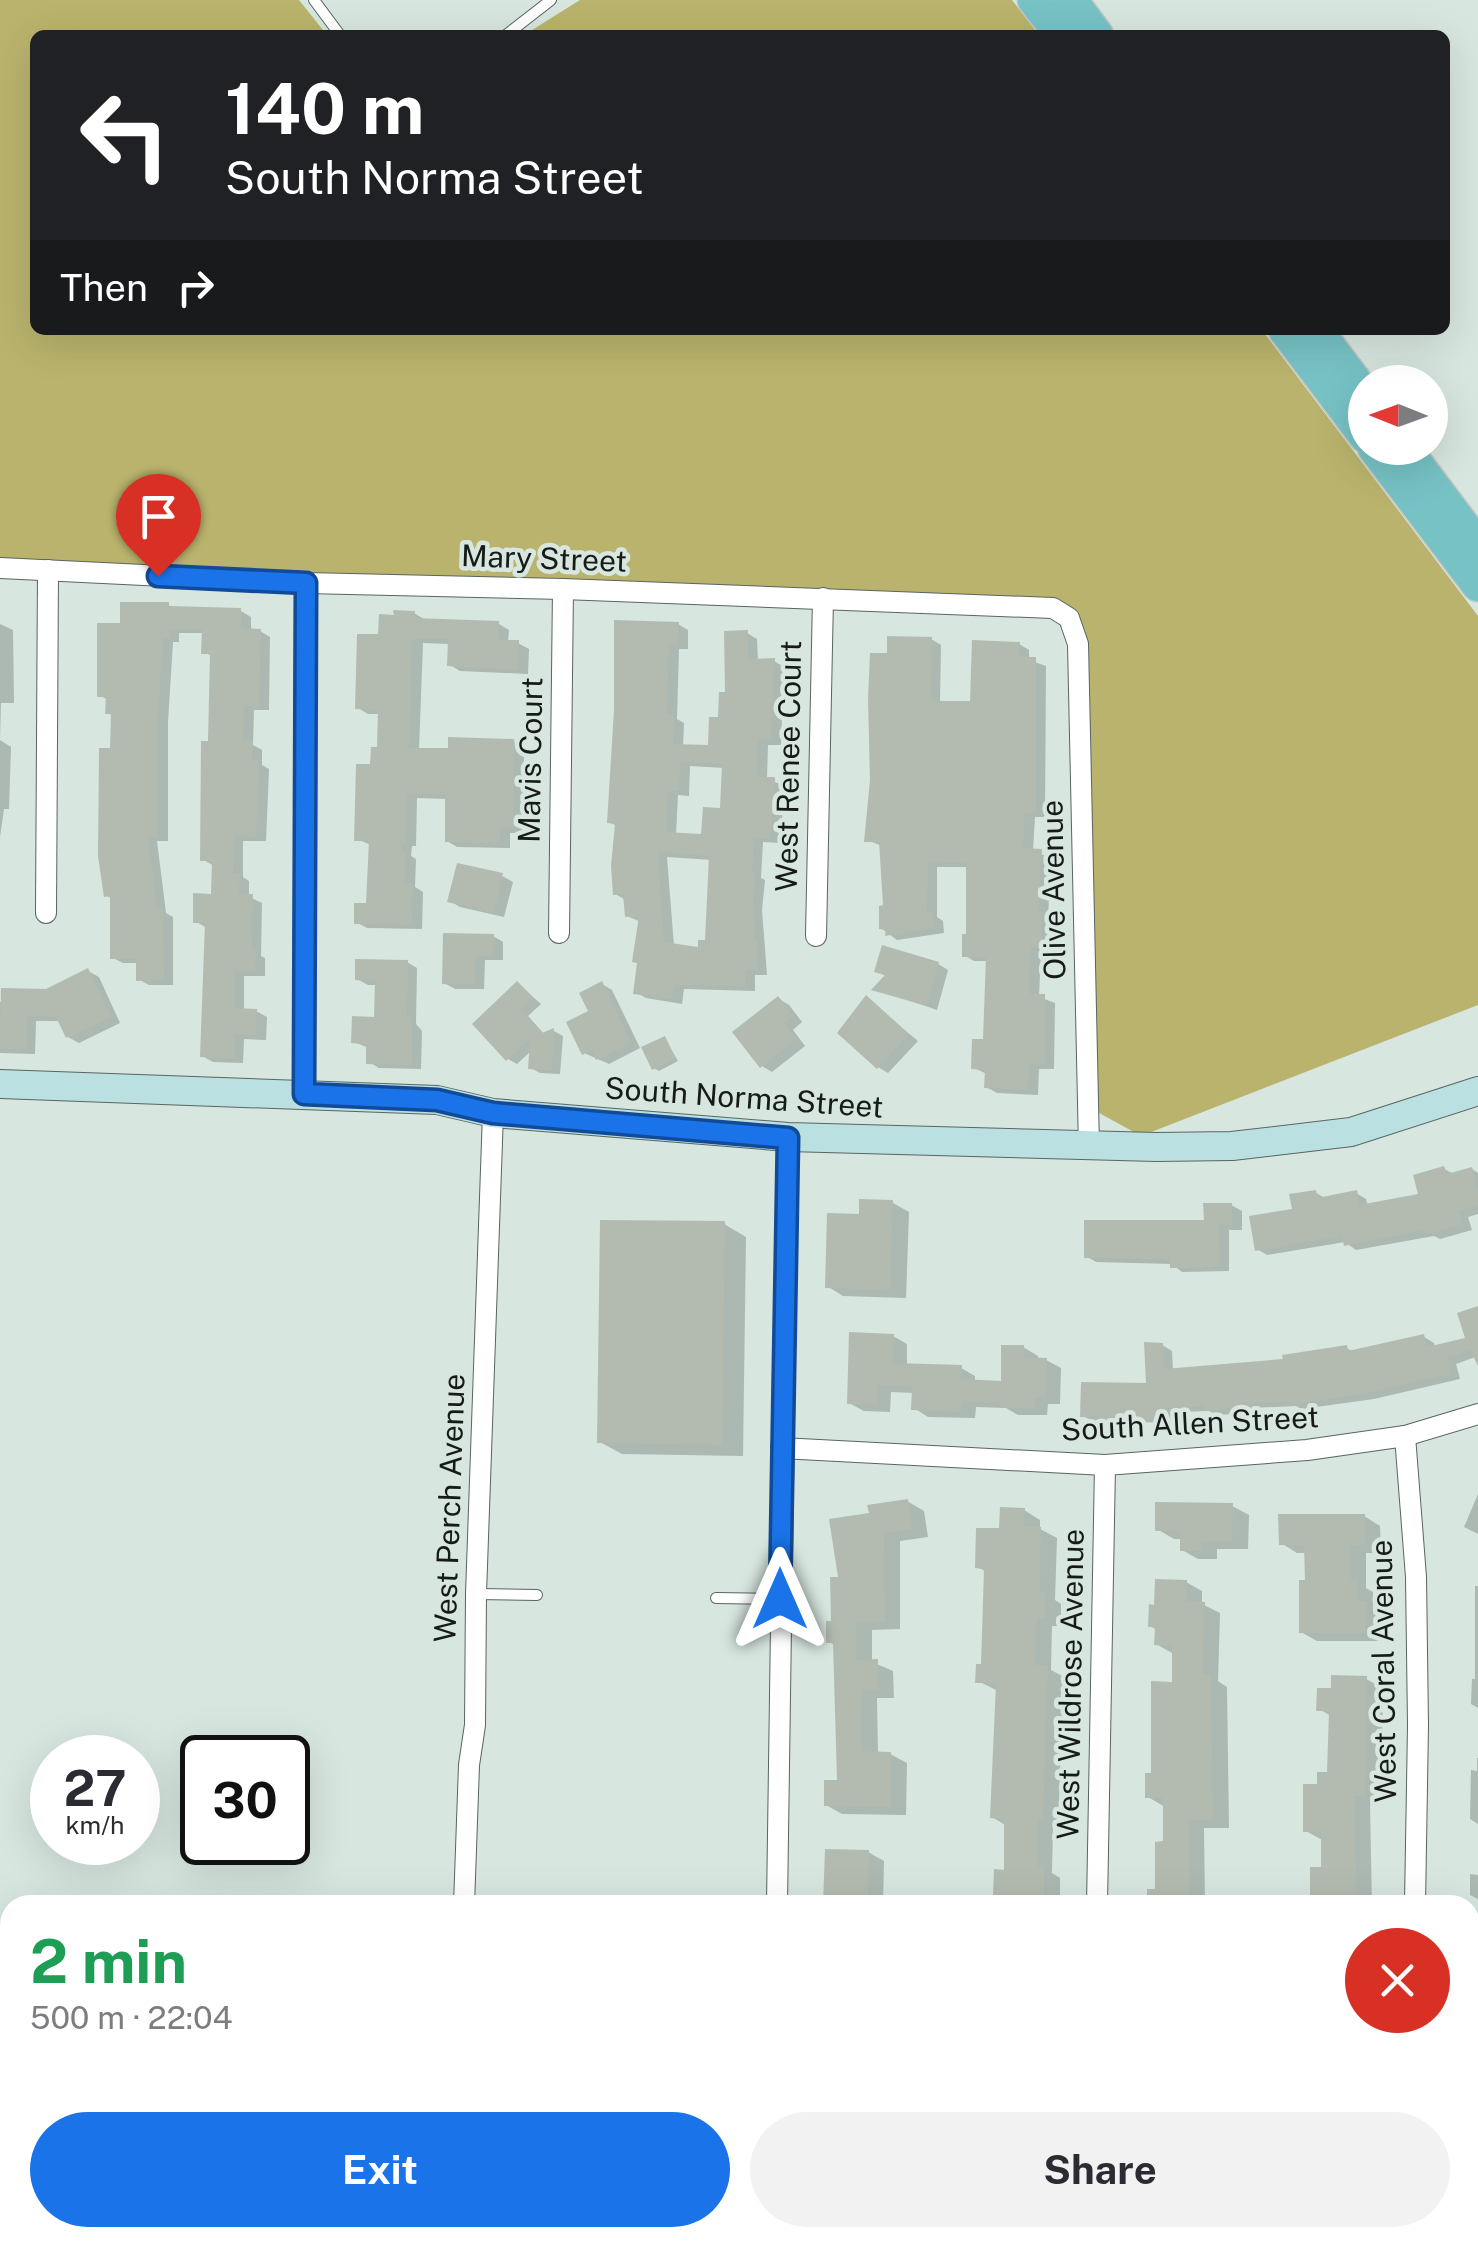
<!DOCTYPE html>
<html lang="en">
<head>
<meta charset="utf-8">
<style>
	:root { --surface:#fff; --page:#f2f2f3; --text:#2b2b33; --muted:#7c7c81; --accent:#1a73e8 }
	body { margin:0; font-family:"Public Sans",sans-serif; background:var(--page); color:var(--text); height:100vh; display:flex; flex-direction:column; font-size:38px; white-space:nowrap }
	* { box-sizing:border-box; margin:0 }
	p { font-size:32px; color:var(--muted) }
	.icon { flex:none; width:55px; height:55px; fill:none; stroke:currentColor; stroke-width:2; stroke-linecap:round; stroke-linejoin:round }
	.map { position:relative; flex:1; overflow:hidden }
	.panel { position:absolute; left:0px; top:1895px; width:1480px; height:352px; display:flex; flex-direction:column; background:var(--surface); border-radius:30px 30px 0 0; box-shadow:0 10px 40px #0002 }
	.panel>* { flex:none }
	.hud { position:absolute; left:30px; top:30px; width:1420px; height:305px; border-radius:15px; box-shadow:0 10px 40px #0002; background:#202124; color:#fff; overflow:hidden }
	.needle { width:65px; rotate:271deg }
	.fabs { position:absolute; left:1348px; top:365px; display:grid; gap:20px }
	.fabs a { display:grid; place-items:center; width:100px; height:100px; border-radius:50%; background:var(--surface); box-shadow:0 10px 40px #0002; font-size:50px }
	.speed { position:absolute; left:30px; top:1735px; display:flex; gap:20px; font-size:50px; font-weight:700; text-align:center }
	.speed>* { display:grid; place-content:center; width:130px; height:130px; border-radius:50%; background:var(--surface); box-shadow:0 10px 40px #0002; line-height:1 }
	.speed small { font-size:25px; font-weight:400 }
	.speed .limit { border:5px solid #111; border-radius:15px; background:#fff; color:#111 }
	.pin { position:absolute; display:grid; place-items:center; width:85px; height:85px; color:#fff; margin:-102px -42px; border-radius:50% 50% 50% 0; rotate:-45deg; box-shadow:0 0 10px #0007 }
	.pin .icon { rotate:45deg }
	.me { position:absolute; width:110px; margin:-55px; rotate:0deg; stroke-linejoin:round; filter:drop-shadow(0 0 8px #0008) }
	.turn { display:flex; align-items:center; gap:35px; height:210px; padding:0 30px; font-size:45px }
	.turn .icon { width:130px; height:130px; stroke-width:2.5 }
	.turn b { display:block; font-size:70px; line-height:85px }
	.then { display:flex; align-items:center; height:95px; padding:0 30px; background:#0003; gap:20px; font-size:38px }
	.round { display:grid; place-items:center; flex:none; width:105px; height:105px; border-radius:52px; background:var(--page) }
	.head { display:flex; align-items:center; justify-content:space-between; height:170px; padding:0 30px }
	h1 { font-size:60px; font-weight:700; line-height:75px; color:#1e9e55 }
	.button { display:flex; gap:20px; margin-top:auto; padding:20px 30px }
	.button a { flex:1; height:115px; border-radius:60px; background:var(--accent); color:#fff; font-size:40px; font-weight:700; line-height:115px; text-align:center }
	.button a+a { background:var(--page); color:var(--text) }
	.map>svg:first-child { display:block }
	.green { fill:#b9b36d }
	.shadow { fill:#0003; fill-rule:evenodd }
	.building { fill:#b3bbb0; fill-rule:evenodd }
	.lines { fill:none; stroke-linecap:round; stroke-linejoin:round }
	.lane-casing { stroke:#596560; stroke-width:12 }
	.street-casing { stroke:#596560; stroke-width:22 }
	.secondary-casing { stroke:#596560; stroke-width:30 }
	.primary-casing { stroke:#c2c4c3; stroke-width:35 }
	.lane { stroke:#fff; stroke-width:10 }
	.street { stroke:#fff; stroke-width:20 }
	.secondary { stroke:#bbe0e2; stroke-width:28 }
	.primary { stroke:#77c2c5; stroke-width:32 }
	.route-casing { stroke:#114b97; stroke-width:25 }
	.route { stroke:#1a73e8; stroke-width:18 }
	.labels { text-anchor:middle; stroke-width:9; stroke-linejoin:round; paint-order:stroke }
	.street-label { font-size:30px; fill:#161b19; stroke:#d7e6df }
</style>
</head>
<body>
<div class="map">
<svg width="1478" height="2247" viewBox="0 0 1478 2247">
	<rect width="100%" height="100%" fill="#d7e6df"/>
	<g class="green">
		<path d="M0,0H299L327,35H35V330H1262L1478,616V1005L1141,1136L1092,1109L1073,627L1058,602L0,561Z"/>
		<path d="M580,0H1012L1039,35H524Z"/>
	</g>
	<g class="shadow">
		<path d="M168,605L176,609L241,611L251,617V631H260L270,637L269,710H254L253,745L262,750V765L269,769L266,841H243V877L249,881V897L262,903L261,956L265,958V976H244V1011H256L267,1017L266,1040L244,1039L243,1063L213,1062L202,1056L207,928L195,921L214,896V866L202,859L213,657L204,652L205,633H179V642H173L168,722V841H157L166,913L173,917V985H149L138,979L139,963H123L113,958L112,899L106,895L113,716L108,713V700L99,695L123,625Z"/>
		<path d="M414,613L424,619L499,624L509,630L508,642L518,643L529,649L528,674L460,671L450,665V644L423,643L419,750L450,751L513,741L524,747L523,833H510V848L457,847L447,841L448,799L417,798L416,846H412L411,856L416,859L415,887L423,892L422,929L367,928L356,922L369,906L371,845L357,839L379,750L380,714H368L358,708L381,637Z"/>
		<path d="M0,624L13,630L14,703H1L0,740L11,747L9,809H4L0,837Z"/>
		<path d="M678,624L688,630V649H679L677,719L684,723L683,747L711,748L747,633L757,639L758,661H774L784,667L781,745H768L767,779L785,786L780,843L763,842L761,878L765,880L762,910L767,975H755V991L684,989L682,1004L646,998L636,992L641,922L627,916L626,900L615,894L617,826L609,822L616,710ZM690,766L724,768L723,811L703,837L676,835L678,795L689,796ZM667,857L712,860L707,942L700,950L674,946Z"/>
		<path d="M931,639L941,645L940,703L973,704L1019,644L1029,650V660L1046,666L1045,817H1035L1033,851L1051,858L1048,918L1052,920L1051,952H1041L1039,997L1055,1003L1054,1069H1039L1038,1095L997,1093L986,1087L987,1074L974,1068L986,1042L988,961H974L964,955L969,937L968,867H937V917L943,921L944,933L897,940L881,928L885,907L882,846L867,840L889,655Z"/>
		<path d="M458,866L502,876L513,882L504,917L460,907L450,901Z"/>
		<path d="M493,936L503,942V960H485L484,989H455L444,983Z"/>
		<path d="M407,962L417,968L416,1024L422,1031L421,1069L379,1068L369,1062V1048L354,1042L377,1019V985H368L357,979Z"/>
		<path d="M938,964L948,970L937,1010L875,989L887,977L877,971Z"/>
		<path d="M88,971L99,977L120,1023L79,1043L68,1037L61,1021H36L35,1054L0,1053V1002L46,992Z"/>
		<path d="M518,984L541,1004L528,1016L545,1035L554,1031L563,1036L560,1074L540,1073L531,1068L532,1050L517,1064L508,1059Z"/>
		<path d="M602,984L612,990L640,1048L609,1064L584,1053L591,1012Z"/>
		<path d="M779,999L789,1005L802,1022L793,1030L805,1046L772,1072L762,1066Z"/>
		<path d="M867,999L918,1041L888,1073L878,1067Z"/>
		<path d="M665,1039L678,1061L659,1071L654,1068Z"/>
		<path d="M1444,1169L1454,1174L1472,1169L1478,1173V1214L1468,1217L1472,1230L1440,1239L1434,1236L1356,1250L1345,1242L1267,1255L1257,1249L1315,1192L1326,1199L1356,1193L1366,1199L1368,1206L1422,1196Z"/>
		<path d="M893,1203L909,1212L906,1298L843,1296L827,1286Z"/>
		<path d="M1231,1205L1242,1211V1230H1229V1271L1182,1272L1172,1264L1096,1262L1086,1256L1206,1222Z"/>
		<path d="M724,1224L746,1237L743,1456L622,1454L600,1442Z"/>
		<path d="M1478,1308V1356L1456,1364L1460,1379L1374,1399L1302,1409L1296,1406L1250,1408V1413L1217,1415L1209,1411L1176,1412L1175,1423L1093,1421L1083,1416L1149,1386L1162,1345L1172,1351L1173,1370L1285,1361L1346,1348L1354,1352L1424,1337L1434,1343L1435,1348L1469,1340Z"/>
		<path d="M893,1336L907,1344V1366L961,1368L975,1376V1382L1003,1383L1023,1347L1038,1356V1360H1046L1061,1368L1060,1404H1048L1047,1415H1018L1006,1408L976,1407L975,1418L928,1417L914,1408V1393L891,1392L890,1412L864,1411L849,1403Z"/>
		<path d="M1478,1494V1534L1464,1527Z"/>
		<path d="M907,1501L924,1511L928,1537L900,1541V1629L872,1630V1662L893,1671L894,1698H877L878,1754H890L907,1763L906,1815L842,1814L826,1805L839,1783L835,1645L829,1642L841,1579L872,1515Z"/>
		<path d="M1232,1506L1249,1515L1248,1549H1217V1559H1198L1182,1550V1539H1174L1157,1529Z"/>
		<path d="M1024,1510L1040,1520V1529L1057,1538L1055,1600L1061,1604V1626H1052L1051,1670L1064,1677L1058,1828H1053L1052,1873L1060,1878V1905H1005V1899L996,1894L1006,1872L1007,1826L992,1817L998,1691L978,1681L983,1666L987,1572L977,1567L1002,1531Z"/>
		<path d="M1364,1516L1380,1526L1381,1553H1366V1588L1373,1592V1608L1382,1613V1641H1317L1301,1632L1307,1582V1553H1297L1281,1543Z"/>
		<path d="M1186,1582L1202,1591V1604L1220,1613L1218,1681L1227,1687L1229,1828H1204L1205,1905H1150L1158,1891L1165,1844V1807L1148,1797L1174,1684L1172,1653L1156,1644L1157,1630L1150,1626L1156,1608Z"/>
		<path d="M1475,1586H1478V1708L1471,1704L1472,1679H1475Z"/>
		<path d="M1366,1679L1383,1688L1381,1804H1370L1372,1905H1313L1324,1869V1841L1306,1831L1319,1786L1329,1774L1331,1716L1319,1709L1334,1691Z"/>
		<path d="M1477,1758H1478V1824L1470,1819L1471,1770L1477,1771Z"/>
		<path d="M827,1851L868,1852L884,1861L883,1905H825Z"/>
		<path d="M1470,1874L1478,1875V1899L1470,1895Z"/>
		<path d="M1472,1934H1478V2004L1475,2002Z"/>
		<path d="M1472,2056H1478V2139L1473,2136Z"/>
		<path d="M1470,2193H1478V2247H1460L1461,2238H1470Z"/>
		<rect x="824" y="2238" width="49" height="9"/>
		<rect x="997" y="2238" width="61" height="9"/>
		<path d="M1152,2238H1219L1218,2247H1159V2242Z"/>
		<path d="M1259,2238H1373L1376,2247H1259Z"/>
	</g>
	<g class="building">
		<path d="M120,602H169V606L241,608V628L261,629L259,706H244L243,741H253L252,760H259L256,837L234,836L233,873H240L239,894H253L252,950H256L255,972L234,971V1008L257,1009L256,1035L235,1034L234,1059L200,1057L205,923H193V893L211,894L212,861H200L201,741H208L210,654H201L202,629H169V638H163L158,716V837H148L157,908H163L164,980L136,981V959H110V896L104,897L98,856L99,748H110L111,714H105L106,697H97V623H120Z"/>
		<path d="M393,610L415,611L414,618L499,621L498,640H519L518,670L447,666L448,639H413L411,662L409,748H448V737L514,739L513,829L500,828V843L445,842V794H407L406,842H402L401,850L406,851L405,883H413L412,925L354,924V903H366L369,841H354L356,764H370L371,747H377L378,710L355,709L357,634H378L379,614L394,615Z"/>
		<path d="M614,620L679,622L678,644H669L667,714H674L673,744L708,745L709,717H718L719,692H725L724,631L748,630V659L775,658L771,741L758,740L757,777H775L774,799L770,839L754,838L752,872H755L753,903L755,941H758V970H745V986L674,985L672,999L633,994L637,963L632,962L639,916L625,917L623,894L613,895L611,866L615,824L607,823L614,710ZM680,762L722,764L720,808L703,807L701,834L666,832L668,791H679ZM658,852L709,856L705,940H698V947L664,942Z"/>
		<path d="M887,636L932,637L931,700L936,701H970L972,640L1020,642L1019,657H1036V813H1025L1023,848L1042,849L1038,911H1042L1041,948L1031,947L1029,994H1045L1046,1042L1045,1065L1030,1064L1028,1090L984,1088L985,1070L971,1069L972,1039H983L986,957H962V934H966V863L928,862L927,912H933L935,928L885,936L886,930L879,929V906L883,905L879,842H864L870,780L868,699L870,653H887Z"/>
		<path d="M457,863L503,873L494,913L447,902Z"/>
		<path d="M443,933L494,934L493,956H475V985L442,984Z"/>
		<path d="M882,945L939,962L927,1006L871,990L885,975L874,972Z"/>
		<path d="M355,959L408,960L407,1017H411L412,1024V1065L366,1064V1044L351,1043L352,1016L374,1017L375,981L355,980Z"/>
		<path d="M88,968L112,1017L66,1038L56,1017L26,1016V1050L0,1049L1,988L46,989Z"/>
		<path d="M517,981L533,997L520,1009L542,1033L554,1028L552,1071L528,1069L530,1039L506,1061L472,1024Z"/>
		<path d="M602,981L632,1043L596,1060L592,1050L582,1055L566,1022L588,1011L579,993Z"/>
		<path d="M866,995L909,1034L877,1069L837,1033Z"/>
		<path d="M778,996L794,1016L784,1023L797,1039L760,1068L732,1032Z"/>
		<path d="M665,1036L676,1059L652,1070L641,1047Z"/>
		<path d="M1444,1166L1447,1174L1472,1167L1478,1188V1206L1459,1211L1463,1224L1427,1234L1426,1230L1344,1246L1342,1236L1255,1251L1249,1216L1292,1209L1289,1194L1316,1190L1317,1198L1357,1190L1359,1205L1418,1194L1413,1175Z"/>
		<path d="M859,1199L893,1200L890,1290L825,1288L827,1213L859,1214Z"/>
		<path d="M1203,1203H1232V1225H1219L1220,1267L1170,1268V1259L1084,1258V1220H1204Z"/>
		<path d="M600,1220L725,1221L722,1445L597,1443Z"/>
		<path d="M1478,1306V1366L1470,1350L1447,1358L1451,1374L1362,1394L1290,1405L1289,1401L1240,1404L1241,1409L1204,1411V1406L1166,1408V1419L1080,1417L1081,1382L1146,1383L1144,1342L1163,1343L1164,1369L1283,1359L1282,1355L1347,1345L1348,1351L1424,1334L1427,1347L1465,1338L1457,1313Z"/>
		<path d="M849,1332L894,1334L893,1363L962,1365L961,1379L1001,1381V1345H1024V1357L1047,1358L1046,1397H1034V1408H1001V1402L962,1401L961,1412L911,1410L912,1386L877,1385V1405L847,1404Z"/>
		<path d="M908,1499L912,1529L884,1533L885,1622H856V1660L878,1659V1690H862V1751L891,1752V1807L824,1806V1780H837L833,1643H826V1621H831L830,1577H838L829,1519L869,1513L867,1505Z"/>
		<path d="M1155,1502L1233,1503L1232,1541H1201V1551H1180V1531H1155Z"/>
		<path d="M1000,1507L1025,1508L1024,1526L1041,1527L1040,1592H1046L1045,1618H1037L1035,1665L1048,1666L1043,1820H1038L1037,1866H1044V1905H1002V1895H993L994,1869L1004,1870V1819L990,1818L996,1683H975L976,1664H981L984,1569L975,1568L976,1528H999Z"/>
		<path d="M1278,1514H1365V1545H1350L1351,1580H1358V1601H1367L1366,1633H1299V1580H1305L1304,1545H1279Z"/>
		<path d="M1155,1579L1187,1580L1186,1601L1205,1602L1202,1675H1211L1213,1820H1189L1190,1905H1147V1889H1155V1842L1163,1841V1798H1145V1773H1151V1681L1172,1682V1646L1154,1645L1155,1627H1148L1149,1604L1154,1605Z"/>
		<path d="M1331,1675L1367,1676L1366,1796H1354L1357,1905H1310V1867H1321V1832H1303V1784H1317V1772H1327L1329,1711H1316L1317,1688H1331Z"/>
		<path d="M825,1849L869,1850L868,1901L823,1905Z"/>
	</g>
	<g class="lines">
		<g class="lane-casing">
			<g id="lane">
				<path d="M314,0L340,35"/>
				<path d="M506,35L551,0"/>
				<path d="M477,1594L537,1595"/>
				<path d="M716,1598L780,1599"/>
			</g>
		</g>
		<g class="street-casing">
			<g id="street">
				<path d="M0,568L306,583L563,589L1053,608L1069,618L1078,644L1089,1148"/>
				<path d="M46,913L48,570"/>
				<path d="M559,933L563,589"/>
				<path d="M816,936L823,598"/>
				<path d="M304,1094L306,583"/>
				<path d="M1405,1436L1416,1577L1418,1725L1415,1905"/>
				<path d="M781,1448L1105,1465L1307,1450L1405,1436L1478,1414"/>
				<path d="M464,1905L469,1765L475,1725L476,1594L493,1113"/>
				<path d="M777,1905L788,1137"/>
				<path d="M1097,1905L1105,1465"/>
				<path d="M451,2247V2238"/>
				<path d="M773,2247V2238"/>
				<path d="M1090,2247L1091,2238"/>
				<path d="M1413,2247V2238"/>
			</g>
		</g>
		<g class="secondary-casing">
			<path id="secondary" d="M0,1084L437,1100L493,1113L788,1137L1156,1147L1232,1146L1351,1132L1478,1091"/>
		</g>
		<g class="primary-casing">
			<g id="primary">
				<path d="M1034,0L1061,35"/>
				<path d="M1071,0L1097,35"/>
				<path d="M1285,330L1365,436"/>
				<path d="M1317,330L1365,394"/>
				<path d="M1374,448L1478,585"/>
				<path d="M1405,448L1478,545"/>
			</g>
		</g>
		<use href="#lane" class="lane"/>
		<use href="#street" class="street"/>
		<use href="#secondary" class="secondary"/>
		<use href="#primary" class="primary"/>
	</g>
	<g class="lines">
		<g class="route-casing">
			<path id="route" d="M158,576L306,583L304,1094L437,1100L493,1113L788,1138L780,1599"/>
		</g>
		<use href="#route" class="route"/>
	</g>
	<g class="labels">
		<g class="street-label">
			<text transform="translate(544 559) rotate(2)" y="10">Mary Street</text>
			<text transform="translate(531 760) rotate(-89)" y="10">Mavis Court</text>
			<text transform="translate(789 766) rotate(-89)" y="10">West Renee Court</text>
			<text transform="translate(1054 890) rotate(-91)" y="10">Olive Avenue</text>
			<text transform="translate(744 1098) rotate(4)" y="10">South Norma Street</text>
			<text transform="translate(1190 1424) rotate(-3)" y="10">South Allen Street</text>
			<text transform="translate(450 1508) rotate(-88)" y="10">West Perch Avenue</text>
			<text transform="translate(1384 1671) rotate(-91)" y="10">West Coral Avenue</text>
			<text transform="translate(1071 1684) rotate(-89)" y="10">West Wildrose Avenue</text>
		</g>
	</g>
</svg>
<div class="fabs">
<a><svg class="needle" viewBox="-14 -14 28 28"><path d="M0-13l5 13h-10z" fill="#e53935"/><path d="M0 13l5-13h-10z" fill="#7c7c81"/></svg></a>
</div>
<div class="speed"><div>27<small>km/h</small></div><div class="limit">30</div></div>
<div class="pin" style="left:158px;top:576px;background:#d93025"><svg class="icon" aria-label="arrive" viewBox="0 0 24 24"><path d="M6 21V4h12l-3 4 3 4H6"/></svg></div>
<svg class="me" style="left:780px;top:1599px" viewBox="-20 -20 40 40"><path d="M0-17L14 15 0 8-14 15z" fill="#1a73e8" stroke="#fff" stroke-width="4"/></svg>
<div class="hud">
<div class="turn"><svg class="icon" aria-label="left" viewBox="0 0 24 24"><path d="M17 20v-9H6M10 6l-5 5 5 5"/></svg><div><b>140 m</b>South Norma Street</div></div>
<div class="then">Then<svg class="icon" aria-label="right" viewBox="0 0 24 24"><path d="M7 20v-9h11M14 6l5 5-5 5"/></svg></div>
</div>
<section class="panel">
<div class="head"><div><h1>2 min</h1><p>500 m · 22:04</p></div><a class="round" style="background:#d93025;color:#fff"><svg class="icon" aria-label="close" viewBox="0 0 24 24"><path d="M6 6l12 12M18 6L6 18"/></svg></a></div>
<div class="button"><a>Exit</a><a>Share</a></div>
</section>
</div>
</body>
</html>
